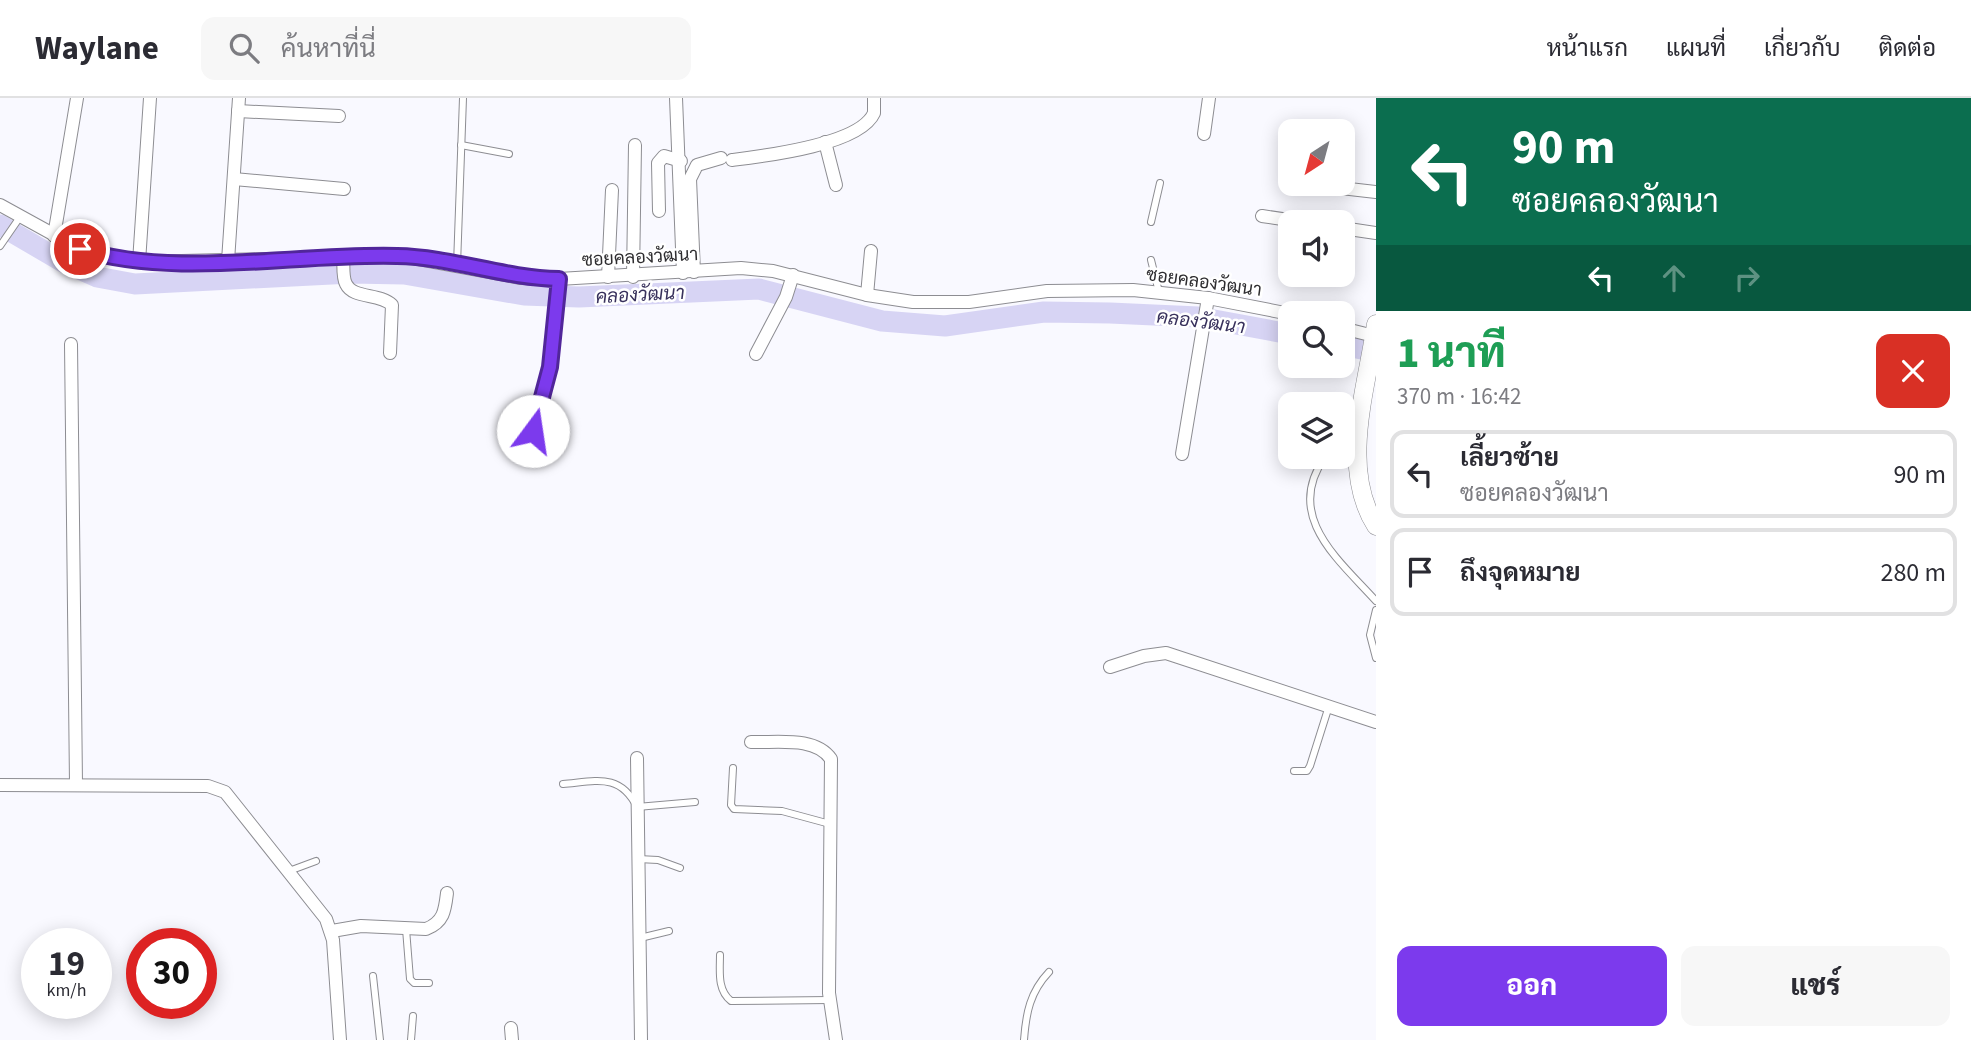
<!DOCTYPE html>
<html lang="th">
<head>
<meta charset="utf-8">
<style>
	:root { --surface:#fff; --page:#f7f7f7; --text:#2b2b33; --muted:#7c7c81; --line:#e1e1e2; --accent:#7c3aed }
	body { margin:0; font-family:"Source Sans 3",Sarabun,sans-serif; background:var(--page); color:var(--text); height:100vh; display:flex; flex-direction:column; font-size:26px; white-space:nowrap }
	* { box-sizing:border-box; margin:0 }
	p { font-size:23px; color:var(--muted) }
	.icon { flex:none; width:38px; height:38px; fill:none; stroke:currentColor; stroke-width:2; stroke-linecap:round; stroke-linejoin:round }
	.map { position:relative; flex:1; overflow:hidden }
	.sheet { display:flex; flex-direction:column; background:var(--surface); width:595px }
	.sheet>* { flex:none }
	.guide { background:#0b6e4f; color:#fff; overflow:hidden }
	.needle { width:46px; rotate:216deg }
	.fabs { position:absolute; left:1278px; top:21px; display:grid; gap:14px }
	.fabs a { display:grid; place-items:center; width:77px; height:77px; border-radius:14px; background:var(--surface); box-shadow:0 4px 18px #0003; font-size:35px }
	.speed { position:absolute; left:21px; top:830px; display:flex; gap:14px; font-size:35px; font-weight:700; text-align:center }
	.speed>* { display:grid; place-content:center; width:91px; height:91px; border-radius:50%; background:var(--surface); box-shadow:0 4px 18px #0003; line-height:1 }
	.speed small { font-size:18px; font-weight:400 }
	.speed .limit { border:10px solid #d22; background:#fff; color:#111 }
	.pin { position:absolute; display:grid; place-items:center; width:60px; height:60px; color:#fff; margin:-30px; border:4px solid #fff; border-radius:50%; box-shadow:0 2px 7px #0007 }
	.me { position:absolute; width:77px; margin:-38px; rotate:14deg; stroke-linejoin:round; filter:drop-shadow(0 0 5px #0008) }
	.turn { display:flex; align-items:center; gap:24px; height:147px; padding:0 21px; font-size:32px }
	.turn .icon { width:91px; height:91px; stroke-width:2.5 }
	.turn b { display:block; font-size:49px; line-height:60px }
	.lanes { display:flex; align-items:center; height:66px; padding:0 21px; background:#0003; justify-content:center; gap:35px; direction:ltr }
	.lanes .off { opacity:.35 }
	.round { display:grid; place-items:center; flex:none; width:74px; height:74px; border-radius:14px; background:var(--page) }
	.headline { display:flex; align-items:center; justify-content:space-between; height:119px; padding:0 21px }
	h1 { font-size:42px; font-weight:800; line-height:52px; color:#1e9e55 }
	.button { display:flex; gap:14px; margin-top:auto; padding:14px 21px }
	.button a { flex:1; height:80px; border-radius:14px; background:var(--accent); color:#fff; font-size:28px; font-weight:800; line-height:80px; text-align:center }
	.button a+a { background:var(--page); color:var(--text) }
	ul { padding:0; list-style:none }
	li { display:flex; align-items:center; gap:21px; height:88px; margin:0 14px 10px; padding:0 7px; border:4px solid var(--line); border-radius:14px }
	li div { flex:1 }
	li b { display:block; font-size:26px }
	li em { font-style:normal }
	header { display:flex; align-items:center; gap:42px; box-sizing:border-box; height:98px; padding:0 35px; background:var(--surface); border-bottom:2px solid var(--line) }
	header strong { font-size:33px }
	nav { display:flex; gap:38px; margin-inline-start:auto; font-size:24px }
	.search { width:490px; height:63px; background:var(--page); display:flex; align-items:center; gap:18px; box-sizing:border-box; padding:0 24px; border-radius:14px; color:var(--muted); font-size:26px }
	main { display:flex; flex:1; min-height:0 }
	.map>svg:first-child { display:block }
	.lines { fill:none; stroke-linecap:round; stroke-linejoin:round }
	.river { stroke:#d7d4f4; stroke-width:21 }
	.lane-casing { stroke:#8d8d92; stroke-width:8 }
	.street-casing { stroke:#8d8d92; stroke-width:14 }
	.secondary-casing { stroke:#8d8d92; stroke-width:19 }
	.lane { stroke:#fff; stroke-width:6 }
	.street { stroke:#fff; stroke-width:12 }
	.secondary { stroke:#fff; stroke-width:18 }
	.route-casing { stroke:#51269a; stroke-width:18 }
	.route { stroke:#7c3aed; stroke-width:12 }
	.labels { text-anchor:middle; stroke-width:5; stroke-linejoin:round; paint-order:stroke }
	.street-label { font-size:18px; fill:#2e2d30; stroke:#fff }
	.water-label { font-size:19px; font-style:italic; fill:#38315c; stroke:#fff }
</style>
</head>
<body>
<header>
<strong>Waylane</strong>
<div class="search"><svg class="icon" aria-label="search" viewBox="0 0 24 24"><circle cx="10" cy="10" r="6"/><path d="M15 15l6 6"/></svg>ค้นหาที่นี่</div>
<nav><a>หน้าแรก</a><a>แผนที่</a><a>เกี่ยวกับ</a><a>ติดต่อ</a></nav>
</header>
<main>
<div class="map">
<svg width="1376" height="942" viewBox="0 0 1376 942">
	<rect width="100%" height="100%" fill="#f9f9ff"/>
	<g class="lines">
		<g class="river">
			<path d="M0,127L63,164L97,179L135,186L351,175L404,176L524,197L579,199L759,191L882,223L945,228L1044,214L1110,215L1198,219L1290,236"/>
			<path d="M1342,247L1376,254"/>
		</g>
		<g class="lane-casing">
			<g id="lane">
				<path d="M461,47L509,56"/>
				<path d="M1151,124L1160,85"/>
				<path d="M0,148L20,119"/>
				<path d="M1151,162L1159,194"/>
				<path d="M457,167L463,0"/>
				<path d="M1342,347L1357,350"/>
				<path d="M1325,359C1283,418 1339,462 1376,503"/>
				<path d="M1376,512L1370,537L1376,560"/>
				<path d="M733,670L731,707L734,711L782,713L830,726"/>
				<path d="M1294,673H1307L1310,668L1329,608"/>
				<path d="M563,686C597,683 620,675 637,709L695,704"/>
				<path d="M638,761L658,762L680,770"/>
				<path d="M289,773L316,763"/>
				<path d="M406,831L410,881L414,885H429"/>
				<path d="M640,840L669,833"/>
				<path d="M720,857C720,873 717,892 731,903L830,902"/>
				<path d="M373,878L380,942"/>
				<path d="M411,942L413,918"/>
				<path d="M1024,942C1026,915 1030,894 1049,874"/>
			</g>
		</g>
		<g class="street-casing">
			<g id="street">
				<path d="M676,0L683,175"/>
				<path d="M238,13L339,18"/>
				<path d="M1204,36L1209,0"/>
				<path d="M825,44L836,87"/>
				<path d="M732,62C764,58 860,47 874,15V0"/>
				<path d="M234,81L344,91"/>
				<path d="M1287,84H1290"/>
				<path d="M1306,86L1376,94"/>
				<path d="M0,107L80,151L139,164L402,158L521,180L559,181L741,170L773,173L867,197L913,204H969L1047,193L1133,192L1208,200L1290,216"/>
				<path d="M659,113L658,65L664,58L681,63"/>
				<path d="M1262,118L1302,124"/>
				<path d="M1342,130L1376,135"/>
				<path d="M54,138L77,0"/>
				<path d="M343,157C344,166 342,179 346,186C353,201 380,195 392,207L390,255"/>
				<path d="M228,163L239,0"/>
				<path d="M139,164L150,0"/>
				<path d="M694,174L690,81L697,67L721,60"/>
				<path d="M608,179L612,92"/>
				<path d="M633,179L635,47"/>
				<path d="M867,197L871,153"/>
				<path d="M1342,230L1374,238"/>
				<path d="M71,246L76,686"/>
				<path d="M756,256L786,199L793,177"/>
				<path d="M533,333L550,269L559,181"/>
				<path d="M1182,356L1208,200"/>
				<path d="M1110,569L1144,558L1166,555L1376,624"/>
				<path d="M751,644C777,645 815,638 831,661L829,895L836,942"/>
				<path d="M637,660L641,942"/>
				<path d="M0,687L208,688L225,694L326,821L333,842L340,942"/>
				<path d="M332,833L361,828L426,831C444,824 445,812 447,795"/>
				<path d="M511,930L512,942"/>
			</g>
		</g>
		<g class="secondary-casing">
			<path id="secondary" d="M1376,226C1367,289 1339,370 1376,428"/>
		</g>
		<use href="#lane" class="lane"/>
		<use href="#street" class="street"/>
		<use href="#secondary" class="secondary"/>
	</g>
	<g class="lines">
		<g class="route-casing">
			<path id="route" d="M80,151C176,181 296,155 397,158C452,159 503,180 559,181L550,269L533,333"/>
		</g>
		<use href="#route" class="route"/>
	</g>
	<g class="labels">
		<g class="street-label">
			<text transform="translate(640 159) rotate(-3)" y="6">ซอยคลองวัฒนา</text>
			<text transform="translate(1204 184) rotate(8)" y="6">ซอยคลองวัฒนา</text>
		</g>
		<g class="water-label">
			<text transform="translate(640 196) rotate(-3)" y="7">คลองวัฒนา</text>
			<text transform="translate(1201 223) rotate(7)" y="7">คลองวัฒนา</text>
		</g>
	</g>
</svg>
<div class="fabs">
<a><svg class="needle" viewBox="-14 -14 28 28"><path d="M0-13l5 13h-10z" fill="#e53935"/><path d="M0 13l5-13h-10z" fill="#7c7c81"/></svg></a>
<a><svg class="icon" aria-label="sound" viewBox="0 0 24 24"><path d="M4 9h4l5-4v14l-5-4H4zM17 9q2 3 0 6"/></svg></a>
<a><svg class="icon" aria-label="search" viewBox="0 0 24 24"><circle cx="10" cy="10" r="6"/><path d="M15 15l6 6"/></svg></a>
<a><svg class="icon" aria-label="layers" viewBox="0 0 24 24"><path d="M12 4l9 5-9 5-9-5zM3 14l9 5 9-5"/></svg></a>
</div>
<div class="speed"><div>19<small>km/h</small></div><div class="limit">30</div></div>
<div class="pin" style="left:80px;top:151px;background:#d93025"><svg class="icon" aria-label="arrive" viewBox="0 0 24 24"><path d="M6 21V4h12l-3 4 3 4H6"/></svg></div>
<svg class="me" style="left:533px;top:333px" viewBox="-20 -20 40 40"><circle r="19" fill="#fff"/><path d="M0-13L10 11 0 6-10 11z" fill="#7c3aed"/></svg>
</div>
<section class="sheet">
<div class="guide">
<div class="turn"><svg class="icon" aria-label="left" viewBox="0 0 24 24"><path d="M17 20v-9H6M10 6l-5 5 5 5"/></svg><div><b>90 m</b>ซอยคลองวัฒนา</div></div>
<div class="lanes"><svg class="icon" aria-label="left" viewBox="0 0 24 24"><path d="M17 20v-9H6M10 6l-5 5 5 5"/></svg><svg class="icon off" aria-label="ahead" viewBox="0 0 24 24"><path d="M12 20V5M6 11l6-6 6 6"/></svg><svg class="icon off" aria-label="right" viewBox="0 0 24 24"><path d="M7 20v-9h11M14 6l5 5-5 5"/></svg></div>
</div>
<div class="headline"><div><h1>1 นาที</h1><p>370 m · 16:42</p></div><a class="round" style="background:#d93025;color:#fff"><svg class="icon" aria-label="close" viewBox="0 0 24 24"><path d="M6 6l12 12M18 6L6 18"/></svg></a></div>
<ul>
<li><svg class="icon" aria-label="left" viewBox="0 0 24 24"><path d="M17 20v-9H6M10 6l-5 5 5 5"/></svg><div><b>เลี้ยวซ้าย</b><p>ซอยคลองวัฒนา</p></div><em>90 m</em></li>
<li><svg class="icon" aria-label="arrive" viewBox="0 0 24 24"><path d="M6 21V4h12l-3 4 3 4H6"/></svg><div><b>ถึงจุดหมาย</b></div><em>280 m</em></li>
</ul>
<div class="button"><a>ออก</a><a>แชร์</a></div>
</section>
</main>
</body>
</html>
